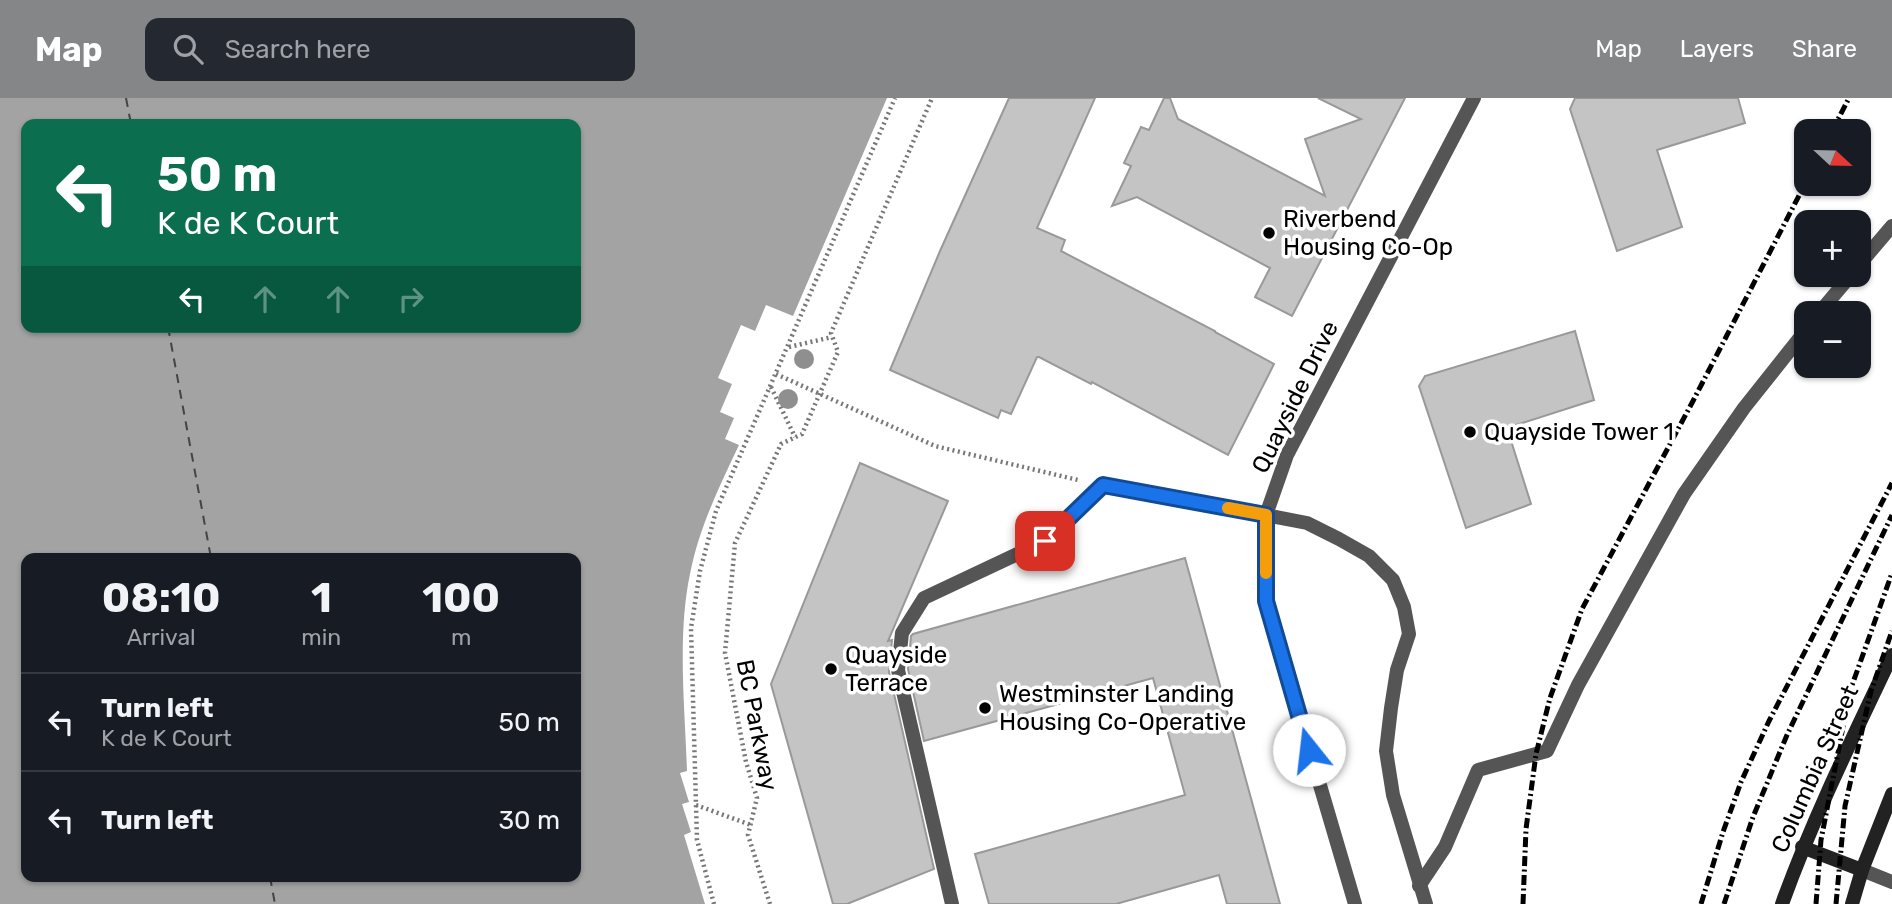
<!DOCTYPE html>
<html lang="en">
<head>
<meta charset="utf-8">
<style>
	:root { --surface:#171b24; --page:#242831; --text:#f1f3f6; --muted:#9ea1a6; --line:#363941; --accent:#858687 }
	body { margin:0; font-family:Rubik,sans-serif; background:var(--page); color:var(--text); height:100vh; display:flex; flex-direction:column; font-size:26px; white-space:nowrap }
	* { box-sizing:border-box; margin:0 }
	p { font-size:23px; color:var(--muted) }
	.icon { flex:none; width:38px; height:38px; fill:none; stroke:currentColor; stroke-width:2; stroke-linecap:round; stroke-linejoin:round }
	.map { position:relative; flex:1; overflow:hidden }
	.details { position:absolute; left:21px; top:455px; width:560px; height:329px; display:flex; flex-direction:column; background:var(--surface); border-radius:14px; box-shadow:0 2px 5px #0004 }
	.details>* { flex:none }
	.guide { position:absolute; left:21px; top:21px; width:560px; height:214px; border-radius:14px; box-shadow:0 2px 5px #0004; background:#0b6e4f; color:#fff; overflow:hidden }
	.needle { width:46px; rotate:112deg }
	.controls { position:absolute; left:1794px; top:21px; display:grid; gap:14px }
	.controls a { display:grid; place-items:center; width:77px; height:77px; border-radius:14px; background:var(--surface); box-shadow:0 2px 5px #0004; font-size:35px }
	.pin { position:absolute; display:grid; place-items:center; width:60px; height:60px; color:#fff; margin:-30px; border-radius:14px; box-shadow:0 4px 10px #0006 }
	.me { position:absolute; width:77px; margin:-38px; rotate:344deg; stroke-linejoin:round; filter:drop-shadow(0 0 5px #0008) }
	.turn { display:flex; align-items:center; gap:24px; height:147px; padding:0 21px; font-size:32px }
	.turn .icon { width:91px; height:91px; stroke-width:2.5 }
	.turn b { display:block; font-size:49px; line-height:60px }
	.lanes { display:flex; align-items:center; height:66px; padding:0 21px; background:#0003; justify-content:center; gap:35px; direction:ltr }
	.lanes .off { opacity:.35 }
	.eta { display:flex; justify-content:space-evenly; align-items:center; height:119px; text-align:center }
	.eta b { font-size:42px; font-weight:700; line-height:49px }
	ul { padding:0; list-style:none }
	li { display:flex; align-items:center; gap:21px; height:98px; padding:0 21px; border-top:2px solid var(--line) }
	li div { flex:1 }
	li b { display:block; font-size:26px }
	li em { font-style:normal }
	header { display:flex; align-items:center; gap:42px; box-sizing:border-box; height:98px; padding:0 35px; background:var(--accent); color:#fff }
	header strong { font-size:33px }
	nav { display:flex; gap:38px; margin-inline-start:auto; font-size:24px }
	.search { width:490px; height:63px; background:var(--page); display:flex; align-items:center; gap:18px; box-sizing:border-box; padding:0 24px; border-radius:14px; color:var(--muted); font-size:26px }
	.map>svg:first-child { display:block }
	.water { fill:#a3a3a3; fill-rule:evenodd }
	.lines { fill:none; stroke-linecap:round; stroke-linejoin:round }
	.ferry { stroke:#444; stroke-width:2; stroke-dasharray:9 7; stroke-linecap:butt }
	.building { fill:#c4c4c4; stroke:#999; stroke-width:2 }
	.path { stroke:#777; stroke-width:4.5; stroke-dasharray:2 3.5; stroke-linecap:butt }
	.service { stroke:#555; stroke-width:14 }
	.minor { stroke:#555; stroke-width:14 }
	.tertiary { stroke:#555; stroke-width:14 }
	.secondary { stroke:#222; stroke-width:14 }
	.rail { stroke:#000; stroke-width:5; stroke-dasharray:10 3.5 2 3.5; stroke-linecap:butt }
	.tree { fill:#8f8f8f }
	.route-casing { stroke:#114b97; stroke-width:18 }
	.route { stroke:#1a73e8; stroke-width:12 }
	.slow { stroke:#f59e0b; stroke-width:12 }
	.poi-dot { fill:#000; stroke:#fff; stroke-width:2.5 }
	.labels { text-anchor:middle; stroke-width:7; stroke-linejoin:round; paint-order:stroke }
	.poi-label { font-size:24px; fill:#000; stroke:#fff; text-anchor:start }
	.street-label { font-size:24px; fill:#000; stroke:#fff }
</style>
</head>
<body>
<header>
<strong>Map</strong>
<div class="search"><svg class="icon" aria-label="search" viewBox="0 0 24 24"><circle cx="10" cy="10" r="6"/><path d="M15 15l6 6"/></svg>Search here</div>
<nav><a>Map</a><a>Layers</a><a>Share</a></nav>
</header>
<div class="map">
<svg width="1892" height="806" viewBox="0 0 1892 806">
	<rect width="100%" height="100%" fill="#fff"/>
	<path class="water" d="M0,0H887L793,218L766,207L755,233L741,227L718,280L732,286L720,314L734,320L725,341L739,347C719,389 699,430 690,476C677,537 685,611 687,673L680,675L689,704L682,706L691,734L684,737L705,806H0ZM26,26H576V229H26ZM26,460H576V779H26Z"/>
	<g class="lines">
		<g class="ferry">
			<path d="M126,0L131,26"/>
			<path d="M168,229L211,460"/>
			<path d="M270,779L275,806"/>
		</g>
	</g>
	<g class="building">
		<path d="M1009,0H1095L1037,130L1065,142L1061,153L1215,233V234L1274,266L1228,357L1092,284L1091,286L1039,259H1037L1011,316L1001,312L998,320L890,272L940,153Z"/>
		<path d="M1164,0H1170L1178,21L1325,98L1305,41L1361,21L1318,0H1405L1292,218L1255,199L1270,170L1137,99L1112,108L1131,68L1124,65L1141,29L1149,32Z"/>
		<path d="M1575,0H1738L1745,25L1657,52L1682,129L1617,153L1570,11Z"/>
		<path d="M1575,233L1594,302L1507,330L1531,406L1466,430L1419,288L1425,278Z"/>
		<path d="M860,365L948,403L888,543L892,542L889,574L934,771L847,806H833L771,586Z"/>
		<path d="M1185,460L1280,806H1227L1219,777L1116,806H989L975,756L1185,697L1153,580L924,643L908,571L911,538L913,536Z"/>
	</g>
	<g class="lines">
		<g class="path">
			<path d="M789,249L832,239"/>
			<path d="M776,276L935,348L1078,382"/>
			<path d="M771,289L795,339"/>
			<path d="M696,707L751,727"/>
			<path d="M714,806L697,742L691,530L700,473L716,413L895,0"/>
			<path d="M770,806L748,737L757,700L746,664L725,555L735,445L781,346L802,336L838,254L831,235L932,0"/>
		</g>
		<g class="service">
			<path d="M1858,168L1892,128"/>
			<path d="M1819,215L1851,177"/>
			<path d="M1419,788L1445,749L1478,672L1547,653L1578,587L1684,396L1744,310L1806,232"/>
			<path d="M952,806L898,572L902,535L924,500L1045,443L1103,387"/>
		</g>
		<path class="minor" d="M1103,387L1266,417"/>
		<g class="tertiary">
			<path d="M1266,417L1307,425L1339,441L1369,458L1393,482L1404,509L1409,536L1397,572L1391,610L1386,653L1393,697L1426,806"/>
			<path d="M1862,772L1892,784"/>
			<path d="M1355,806L1266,504V417L1287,357L1474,0"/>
		</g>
		<g class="secondary">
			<path d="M1802,749L1862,772"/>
			<path d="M1782,806C1813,720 1853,639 1892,557"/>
			<path d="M1852,806L1862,772L1892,696"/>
		</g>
		<g class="rail">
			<path d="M1832,33L1849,0"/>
			<path d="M1523,806L1526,731L1536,656L1550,600L1582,511L1693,303L1806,84"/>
			<path d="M1701,806L1723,734L1741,684L1769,623L1892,385"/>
			<path d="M1724,806L1753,719L1787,637L1892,417"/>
			<path d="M1816,806L1821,742L1850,593L1892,475"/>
			<path d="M1836,806L1845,708L1871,593L1892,533"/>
		</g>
	</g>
	<g class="tree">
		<circle cx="804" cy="261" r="10"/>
		<circle cx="788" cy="301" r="10"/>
	</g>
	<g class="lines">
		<g class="route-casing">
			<path id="route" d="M1045,443L1103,387L1266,417V503L1309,652"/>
		</g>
		<use href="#route" class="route"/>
		<path class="slow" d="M1228,410L1266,417V475"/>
	</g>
	<g class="poi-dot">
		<circle cx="1269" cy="135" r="7"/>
		<circle cx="1470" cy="334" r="7"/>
		<circle cx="831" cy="571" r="7"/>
		<circle cx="985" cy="610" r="7"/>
	</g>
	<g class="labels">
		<g class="poi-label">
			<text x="1283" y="129">Riverbend<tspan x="1283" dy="28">Housing Co-Op</tspan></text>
			<text x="1484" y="342">Quayside Tower 1</text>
			<text x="845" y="565">Quayside<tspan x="845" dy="28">Terrace</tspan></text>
			<text x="999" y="604">Westminster Landing<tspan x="999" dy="28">Housing Co-Operative</tspan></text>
		</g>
		<g class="street-label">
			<text transform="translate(1295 299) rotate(-64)" y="8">Quayside Drive</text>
			<text transform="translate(757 627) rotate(79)" y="8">BC Parkway</text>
			<text transform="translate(1815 671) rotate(-66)" y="8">Columbia Street</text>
		</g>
	</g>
</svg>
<div class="controls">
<a><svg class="needle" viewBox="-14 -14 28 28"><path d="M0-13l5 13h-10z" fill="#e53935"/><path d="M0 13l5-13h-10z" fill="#9ea1a6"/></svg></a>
<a>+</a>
<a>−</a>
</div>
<div class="pin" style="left:1045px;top:443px;background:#d93025"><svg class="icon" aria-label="arrive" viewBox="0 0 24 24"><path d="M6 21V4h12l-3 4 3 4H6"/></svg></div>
<svg class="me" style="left:1309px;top:652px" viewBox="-20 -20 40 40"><circle r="19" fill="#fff"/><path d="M0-13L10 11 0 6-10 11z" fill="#1a73e8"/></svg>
<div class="guide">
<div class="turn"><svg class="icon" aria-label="left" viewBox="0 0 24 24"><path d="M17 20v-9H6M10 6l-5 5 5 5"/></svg><div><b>50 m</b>K de K Court</div></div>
<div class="lanes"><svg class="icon" aria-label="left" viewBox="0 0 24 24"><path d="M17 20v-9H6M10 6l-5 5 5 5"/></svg><svg class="icon off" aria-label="ahead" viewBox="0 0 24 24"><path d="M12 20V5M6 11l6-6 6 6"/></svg><svg class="icon off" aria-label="ahead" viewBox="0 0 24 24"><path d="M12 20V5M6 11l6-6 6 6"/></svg><svg class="icon off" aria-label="right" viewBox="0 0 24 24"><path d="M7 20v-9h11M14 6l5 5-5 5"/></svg></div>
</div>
<section class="details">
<div class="eta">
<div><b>08:10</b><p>Arrival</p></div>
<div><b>1</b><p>min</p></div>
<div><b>100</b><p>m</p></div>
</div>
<ul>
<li><svg class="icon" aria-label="left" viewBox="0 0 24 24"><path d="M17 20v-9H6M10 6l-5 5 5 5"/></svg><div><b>Turn left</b><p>K de K Court</p></div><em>50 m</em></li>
<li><svg class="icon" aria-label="left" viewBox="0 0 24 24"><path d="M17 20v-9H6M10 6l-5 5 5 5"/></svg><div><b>Turn left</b></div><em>30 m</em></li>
</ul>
</section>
</div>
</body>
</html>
